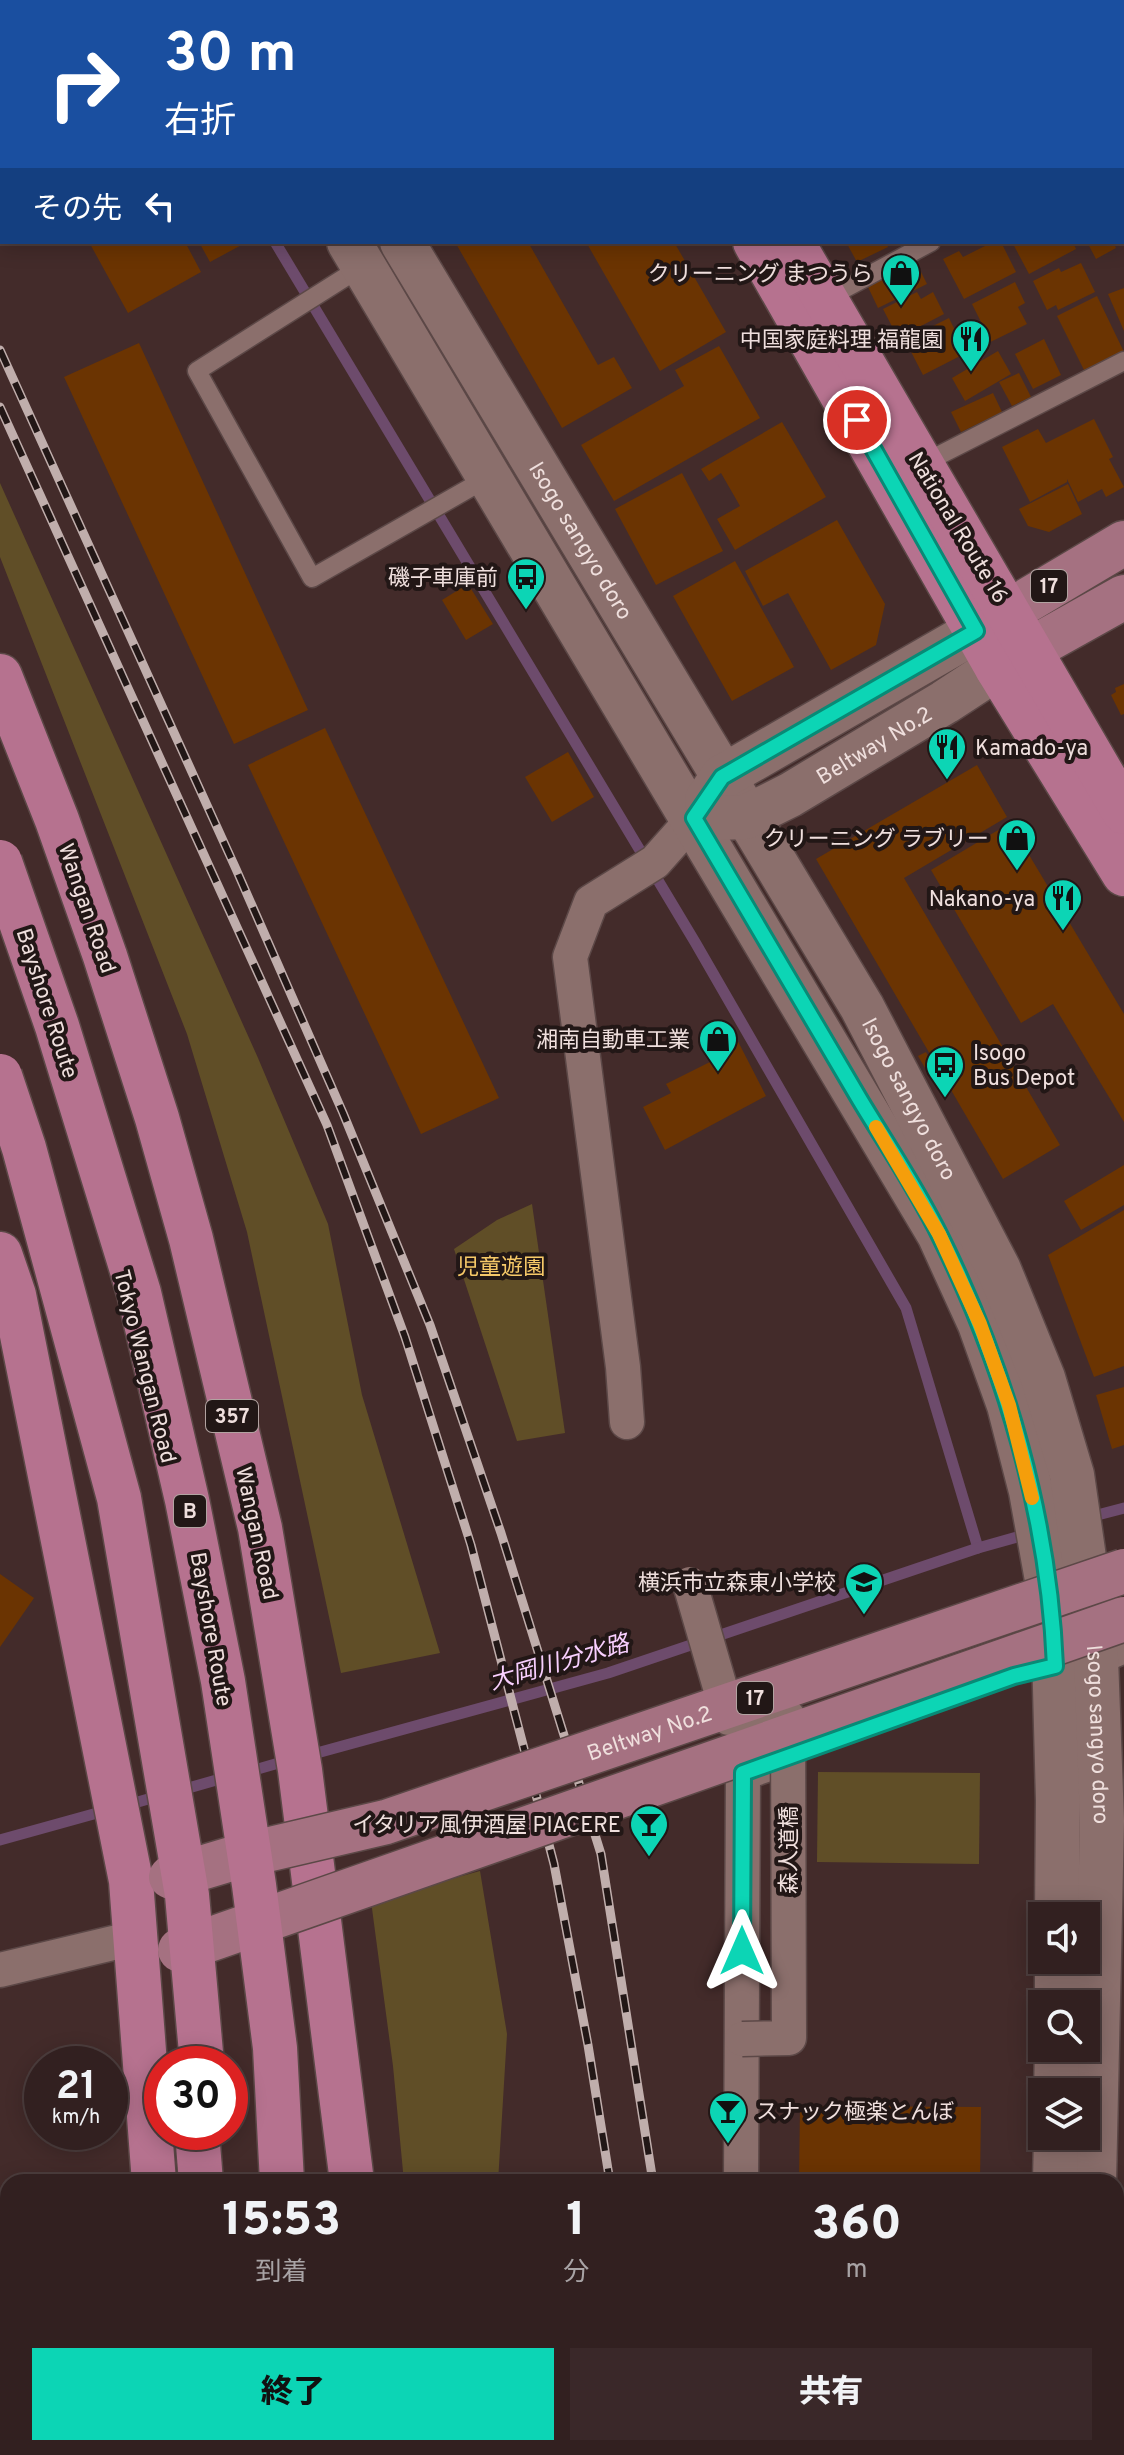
<!DOCTYPE html>
<html lang="ja">
<head>
<meta charset="utf-8">
<style>
	:root { --surface:#322020; --page:#3a2829; --text:#f1f3f6; --muted:#a8a3a5; --line:#4d3e3e; --accent:#0cd5b5 }
	body { margin:0; font-family:Overpass,"Noto Sans JP",sans-serif; background:var(--page); color:var(--text); height:100vh; display:flex; flex-direction:column; font-size:30px; white-space:nowrap }
	* { box-sizing:border-box; margin:0 }
	p { font-size:26px; color:var(--muted) }
	.icon { flex:none; width:44px; height:44px; fill:none; stroke:currentColor; stroke-width:2; stroke-linecap:round; stroke-linejoin:round }
	.map { position:relative; flex:1; overflow:hidden }
	.sheet { position:absolute; left:0px; top:2174px; width:1124px; height:282px; display:flex; flex-direction:column; background:var(--surface); border-radius:24px 24px 0 0; box-shadow:0 4px 20px #0003,0 0 0 2px var(--line) }
	.sheet>* { flex:none }
	.top-card { position:absolute; left:0px; top:0px; width:1124px; height:244px; box-shadow:0 4px 20px #0003,0 0 0 2px var(--line); background:#1a4fa0; color:#fff; overflow:hidden }
	.tools { position:absolute; left:1028px; top:1902px; display:grid; gap:16px }
	.tools a { display:grid; place-items:center; width:72px; height:72px; border-radius:0px; background:var(--surface); box-shadow:0 4px 20px #0003,0 0 0 2px var(--line); font-size:40px }
	.speed { position:absolute; left:24px; top:2046px; display:flex; gap:16px; font-size:40px; font-weight:700; text-align:center }
	.speed>* { display:grid; place-content:center; width:104px; height:104px; border-radius:50%; background:var(--surface); box-shadow:0 4px 20px #0003,0 0 0 2px var(--line); line-height:1 }
	.speed small { font-size:20px; font-weight:400 }
	.speed .limit { border:12px solid #d22; background:#fff; color:#111 }
	.pin { position:absolute; display:grid; place-items:center; width:68px; height:68px; color:#fff; margin:-34px; border:4px solid #fff; border-radius:50%; box-shadow:0 2px 8px #0007 }
	.me { position:absolute; width:88px; margin:-44px; rotate:0deg; stroke-linejoin:round; filter:drop-shadow(0 0 6px #0008) }
	.turn { display:flex; align-items:center; gap:28px; height:168px; padding:0 32px; font-size:36px }
	.turn .icon { width:104px; height:104px; stroke-width:2.5 }
	.turn b { display:block; font-size:56px; line-height:68px }
	.then { display:flex; align-items:center; height:76px; padding:0 32px; background:#0003; gap:16px; font-size:30px }
	.eta { display:flex; justify-content:space-evenly; align-items:center; height:136px; text-align:center }
	.eta b { font-size:48px; font-weight:800; line-height:56px }
	.button { display:flex; gap:16px; margin-top:auto; padding:16px 32px }
	.button a { flex:1; height:92px; border-radius:0px; background:var(--accent); color:#111; font-size:32px; font-weight:800; line-height:92px; text-align:center }
	.button a+a { background:var(--page); color:var(--text) }
	.map>svg:first-child { display:block }
	.green { fill:#604e27 }
	.lines { fill:none; stroke-linecap:round; stroke-linejoin:round }
	.stream { stroke:#6d4b6c; stroke-width:11 }
	.building { fill:#6b3402 }
	.lane-casing { stroke:#5c4847; stroke-width:21 }
	.street-casing { stroke:#5c4847; stroke-width:37 }
	.secondary-casing { stroke:#5c4847; stroke-width:47 }
	.primary-casing { stroke:#5c4847; stroke-width:47 }
	.highway-casing { stroke:#5c4847; stroke-width:47 }
	.lane { stroke:#8b6f6c; stroke-width:18 }
	.street { stroke:#8b6f6c; stroke-width:34 }
	.secondary { stroke:#8b6f6c; stroke-width:44 }
	.primary { stroke:#a57181; stroke-width:44 }
	.highway { stroke:#b6728f; stroke-width:44 }
	.rail-casing { stroke:#c0aeac; stroke-width:9 }
	.rail { stroke:#221716; stroke-width:6; stroke-dasharray:18; stroke-linecap:butt }
	.street-bridge-casing { stroke:#5c4847; stroke-width:37; stroke-linecap:butt }
	.primary-bridge-casing { stroke:#5c4847; stroke-width:47; stroke-linecap:butt }
	.highway-bridge-casing { stroke:#5c4847; stroke-width:47; stroke-linecap:butt }
	.street-bridge { stroke:#8b6f6c; stroke-width:34 }
	.primary-bridge { stroke:#a57181; stroke-width:44 }
	.highway-bridge { stroke:#b6728f; stroke-width:44 }
	.route-casing { stroke:#088a76; stroke-width:20 }
	.route { stroke:#0cd5b5; stroke-width:14 }
	.slow { stroke:#f59e0b; stroke-width:14 }
	.labels { text-anchor:middle; stroke-width:8; stroke-linejoin:round; paint-order:stroke }
	.shield { fill:#221716; stroke:#b2a3a1; stroke-width:2 }
	.shield-label { font-size:20px; font-weight:bold; fill:#efdfdd }
	.poi-label { font-size:22px; fill:#efdfdd; stroke:#221716; text-anchor:end }
	.street-label { font-size:22px; fill:#efdfdd; stroke:#221716 }
	.park-label { font-size:22px; fill:#f6c968; stroke:#221716 }
	.water-label { font-size:24px; font-style:italic; fill:#f9d0ff; stroke:#221716 }
</style>
</head>
<body>
<div class="map">
<svg width="1124" height="2455" viewBox="0 0 1124 2455">
	<rect width="100%" height="100%" fill="#432b2a"/>
	<g class="green">
		<path d="M0,483L258,1058L328,1224L362,1395L440,1653L341,1673L247,1232L187,1034L0,557Z"/>
		<path d="M532,1204L565,1433L517,1441L454,1249L497,1220Z"/>
		<path d="M818,1772L980,1773L979,1864L817,1862Z"/>
		<path d="M480,1871L507,2034L498,2182H404L393,2066L371,1901Z"/>
	</g>
	<g class="lines">
		<g class="stream">
			<path d="M130,0L131,2"/>
			<path d="M275,242L695,942L906,1308L978,1548"/>
			<path d="M1086,1518L1124,1508"/>
			<path d="M306,1756L608,1673L978,1548L1031,1533"/>
			<path d="M244,1773L289,1760"/>
			<path d="M178,1791L227,1777"/>
			<path d="M124,1806L162,1795"/>
			<path d="M0,1840L108,1810"/>
		</g>
	</g>
	<g class="building">
		<path d="M89,242H185L201,272L128,313Z"/>
		<path d="M199,242H247L210,262Z"/>
		<path d="M455,242H528L598,365L614,357L632,388L562,428Z"/>
		<path d="M586,242H674L726,332L660,371Z"/>
		<path d="M846,242H886L888,247L857,262Z"/>
		<path d="M993,242H1001L1016,272L964,299L943,259L959,251L963,257Z"/>
		<path d="M1012,242H1073L1076,249L1029,274Z"/>
		<path d="M1087,242H1113L1116,248L1096,259Z"/>
		<path d="M916,262L927,284L878,308L868,287Z"/>
		<path d="M1081,263L1095,292L1058,310L1056,305L1047,310L1033,281L1059,268L1061,272Z"/>
		<path d="M1015,282L1025,303L1018,307L1027,324L974,350L966,334L983,326L972,304Z"/>
		<path d="M1124,288V331L1108,294Z"/>
		<path d="M917,292L921,299L933,292L944,314L898,338L883,309Z"/>
		<path d="M1097,296L1124,352L1085,372L1057,316Z"/>
		<path d="M949,318L966,353L923,375L905,340Z"/>
		<path d="M1044,339L1061,375L1033,389L1015,354Z"/>
		<path d="M139,343L308,710L234,744L64,377Z"/>
		<path d="M719,346L760,418L614,501L581,445L684,386L675,370Z"/>
		<path d="M998,351L1011,374L965,401L952,378Z"/>
		<path d="M1019,373L1031,397L1012,406L999,382Z"/>
		<path d="M993,393L1002,412L961,432L951,412Z"/>
		<path d="M1094,419L1113,457L1109,459L1124,487L1106,497L1102,489L1078,502L1067,479V482L1030,502L1002,447L1038,429L1046,443Z"/>
		<path d="M782,422L826,497L735,550L717,519L740,506L721,473L709,481L701,469Z"/>
		<path d="M682,473L723,551L656,585L615,509Z"/>
		<path d="M1068,484L1082,514L1049,532L1028,526L1019,509Z"/>
		<path d="M837,520L885,604L876,645L831,670L788,593L763,606L745,571Z"/>
		<path d="M735,561L794,667L732,701L673,596Z"/>
		<path d="M468,584L493,624L466,640L442,600Z"/>
		<path d="M1124,684V714L1121,715L1111,695L1116,692L1115,688Z"/>
		<path d="M325,728L499,1098L421,1134L248,765Z"/>
		<path d="M568,752L594,797L552,822L525,777Z"/>
		<path d="M977,765L1007,817L904,878L1060,1145L1003,1179L816,859Z"/>
		<path d="M1010,823L1124,1014V1122L1053,1004L1021,1023L931,870Z"/>
		<path d="M729,1024L766,1096L665,1150L643,1107L671,1093L666,1084L714,1060L702,1038Z"/>
		<path d="M926,1052L936,1069L928,1073L918,1056Z"/>
		<path d="M1124,1165V1205L1081,1230L1064,1201Z"/>
		<path d="M1124,1210V1366L1094,1377L1048,1255Z"/>
		<path d="M1124,1387V1445L1112,1449L1096,1395Z"/>
		<path d="M0,1574L34,1598L0,1647Z"/>
		<path d="M800,2106L981,2107L980,2182H799Z"/>
		<rect x="412" y="2448" width="60" height="7"/>
		<rect x="795" y="2448" width="181" height="7"/>
	</g>
	<g class="lines">
		<g class="lane-casing">
			<g id="lane">
				<path d="M817,2L820,0"/>
				<path d="M1122,152L1124,151"/>
				<path d="M363,266L197,371L312,578L489,477"/>
				<path d="M825,299L931,242"/>
				<path d="M922,464L1124,361"/>
			</g>
		</g>
		<g class="street-casing">
			<g id="street">
				<path d="M627,1422L623,1367L570,957L591,902L655,862L694,818"/>
				<path d="M1096,1658L1124,1646"/>
				<path d="M0,1970L134,1938"/>
				<path d="M741,2182L743,1773L783,1759"/>
				<path d="M740,2455V2448"/>
			</g>
		</g>
		<g class="secondary-casing">
			<g id="secondary">
				<path d="M206,0L207,2"/>
				<path d="M257,0L258,2"/>
				<path d="M349,242L939,1234L980,1324L1009,1405L1031,1491L1053,1613L1058,1801L1057,1916"/>
				<path id="s1" d="M402,242L862,1007L999,1270L1043,1378L1072,1475L1091,1606L1096,1658L1102,1821L1094,2182"/>
				<path d="M707,800L722,777L976,631"/>
				<path id="s2" d="M717,818L746,817L790,795L945,702L997,668"/>
				<path d="M1057,2004V1960"/>
				<path d="M1056,2092L1057,2048"/>
				<path d="M1055,2182L1056,2136"/>
				<path d="M1052,2455V2448"/>
				<path d="M1091,2455V2448"/>
			</g>
		</g>
		<g class="primary-casing">
			<g id="primary">
				<path d="M976,631L1124,543"/>
				<path d="M997,668L1124,597"/>
			</g>
		</g>
		<g class="highway-casing">
			<g id="highway">
				<path d="M617,0L618,2"/>
				<path d="M655,0L656,2"/>
				<path d="M755,242L997,668L1124,874"/>
				<path d="M792,242L1124,812"/>
				<path d="M0,676L57,820L105,956L157,1118L191,1239L260,1528L300,1770L352,2182"/>
				<path d="M0,1254L14,1295L131,1881L154,2182"/>
				<path d="M197,2132L201,2182"/>
				<path d="M165,2448V2455"/>
				<path d="M218,2448L219,2455"/>
				<path d="M313,2448L314,2455"/>
				<path d="M367,2455L368,2448"/>
			</g>
		</g>
		<use href="#lane" class="lane"/>
		<use href="#street" class="street"/>
		<use href="#secondary" class="secondary"/>
		<use href="#primary" class="primary"/>
		<use href="#highway" class="highway"/>
		<g class="rail-casing">
			<g id="rail">
				<path d="M0,350L236,869L343,1113L430,1325L501,1533L601,1854L653,2182"/>
				<path d="M0,407L327,1125L405,1337L471,1545L554,1864L588,2045L610,2182"/>
				<path d="M645,2448V2455"/>
				<path d="M685,2448L686,2455"/>
			</g>
		</g>
		<use href="#rail" class="rail"/>
		<g class="street-bridge-casing">
			<path id="street-bridge" d="M690,1584L729,1718L788,1717L789,2038L742,2039"/>
		</g>
		<g class="primary-bridge-casing">
			<g id="primary-bridge">
				<path id="s3" d="M171,1877L241,1856L386,1822L1124,1571"/>
				<path d="M180,1950L1124,1619"/>
			</g>
		</g>
		<g class="highway-bridge-casing">
			<g id="highway-bridge">
				<path d="M0,862L57,1026L139,1293L187,1500L223,1681L254,1885L275,2048L282,2182"/>
				<path d="M0,1076L24,1148L119,1498L187,1895L202,2064"/>
			</g>
		</g>
		<use href="#street-bridge" class="street-bridge"/>
		<use href="#primary-bridge" class="primary-bridge"/>
		<use href="#highway-bridge" class="highway-bridge"/>
	</g>
	<g class="lines">
		<g class="route-casing">
			<path id="route" d="M742,1951L743,1773L1014,1676L1055,1666C1049,1518 1006,1369 940,1236C917,1189 887,1145 860,1100C805,1007 749,913 694,818L722,777L976,631L857,420"/>
		</g>
		<use href="#route" class="route"/>
		<path class="slow" d="M876,1127L939,1234L980,1324L1009,1405L1032,1498"/>
	</g>
	<defs>
		<g id="shop-pin" transform="scale(2)"><path d="M0 17L-7.5 6A9.5 9.5 0 1 1 7.5 6Z" fill="#0cd5b5" stroke="#221716"/><path d="M-5-2.5h2.3a2.7 3.5 0 0 1 5.4 0H5L5.5 6h-11ZM-1.5-2.5h3a1.5 2.3 0 0 0-3 0Z" fill="#111"/></g>
		<g id="restaurant-pin" transform="scale(2)"><path d="M0 17L-7.5 6A9.5 9.5 0 1 1 7.5 6Z" fill="#0cd5b5" stroke="#221716"/><path d="M-5-6h1v4h1v-4h1v4h1v-4h1v5L-1.5 .5V6h-2V.5L-5-1ZM5-6V6H3V1.5H1.5Q1.5-4 5-6Z" fill="#111"/></g>
		<g id="bus-pin" transform="scale(2)"><path d="M0 17L-7.5 6A9.5 9.5 0 1 1 7.5 6Z" fill="#0cd5b5" stroke="#221716"/><path d="M-5-6H5V4H4V6H2V4H-2V6H-4V4H-5ZM-3.5-4V0h7V-4ZM-3.5 1.2v1.5H-2V1.2ZM2 1.2v1.5H3.5V1.2Z" fill="#111"/></g>
		<g id="school-pin" transform="scale(2)"><path d="M0 17L-7.5 6A9.5 9.5 0 1 1 7.5 6Z" fill="#0cd5b5" stroke="#221716"/><path d="M0-5L7-2L0 1L-7-2ZM-4 1L0 2.5L4 1V4Q0 6-4 4Z" fill="#111"/></g>
		<g id="bar-pin" transform="scale(2)"><path d="M0 17L-7.5 6A9.5 9.5 0 1 1 7.5 6Z" fill="#0cd5b5" stroke="#221716"/><path d="M-6-5H6L.8 .8V4.5H3.5V6h-7V4.5H-.8V.8Z" fill="#111"/></g>
	</defs>
	<g fill-rule="evenodd">
		<use href="#shop-pin" x="901" y="273"/>
		<use href="#restaurant-pin" x="971" y="339"/>
		<use href="#bus-pin" x="526" y="577"/>
		<use href="#restaurant-pin" x="947" y="747"/>
		<use href="#shop-pin" x="1017" y="838"/>
		<use href="#restaurant-pin" x="1063" y="898"/>
		<use href="#shop-pin" x="718" y="1039"/>
		<use href="#bus-pin" x="945" y="1065"/>
		<use href="#school-pin" x="864" y="1582"/>
		<use href="#bar-pin" x="649" y="1824"/>
		<use href="#bar-pin" x="728" y="2111"/>
	</g>
	<g class="labels">
		<g class="shield">
			<rect x="1031" y="570" width="36" height="32" rx="6"/>
			<rect x="206" y="1400" width="52" height="32" rx="6"/>
			<rect x="174" y="1495" width="32" height="32" rx="6"/>
			<rect x="737" y="1682" width="36" height="32" rx="6"/>
		</g>
		<g class="shield-label">
			<text x="1049" y="593">17</text>
			<text x="232" y="1423">357</text>
			<text x="190" y="1518">B</text>
			<text x="755" y="1705">17</text>
		</g>
		<g class="poi-label">
			<text x="873" y="281">クリーニング まつうら</text>
			<text x="943" y="347">中国家庭料理 福龍園</text>
			<text x="498" y="585">磯子車庫前</text>
			<text x="975" y="755" text-anchor="start">Kamado-ya</text>
			<text x="989" y="846">クリーニング ラブリー</text>
			<text x="1035" y="906">Nakano-ya</text>
			<text x="690" y="1047">湘南自動車工業</text>
			<text x="973" y="1060" text-anchor="start">Isogo<tspan x="973" dy="25">Bus Depot</tspan></text>
			<text x="836" y="1590">横浜市立森東小学校</text>
			<text x="621" y="1832">イタリア風伊酒屋 PIACERE</text>
			<text x="756" y="2119" text-anchor="start">スナック極楽とんぼ</text>
		</g>
		<g class="street-label">
			<text transform="translate(959 527) rotate(59)" y="8">National Route 16</text>
			<text dy="8" stroke="none"><textPath href="#s1" startOffset="348">Isogo sangyo doro</textPath></text>
			<text dy="8" stroke="none"><textPath href="#s2" startOffset="176">Beltway No.2</textPath></text>
			<text transform="translate(88 908) rotate(71)" y="8">Wangan Road</text>
			<text transform="translate(48 1003) rotate(72)" y="8">Bayshore Route</text>
			<text dy="8" stroke="none"><textPath href="#s1" startOffset="996">Isogo sangyo doro</textPath></text>
			<text transform="translate(146 1366) rotate(76)" y="8">Tokyo Wangan Road</text>
			<text transform="translate(258 1533) rotate(78)" y="8">Wangan Road</text>
			<text transform="translate(212 1629) rotate(80)" y="8">Bayshore Route</text>
			<text dy="8" stroke="none"><textPath href="#s3" startOffset="500">Beltway No.2</textPath></text>
			<text dy="8" stroke="none"><textPath href="#s1" startOffset="1668">Isogo sangyo doro</textPath></text>
			<text transform="translate(788 1850) rotate(-90)" y="8">森人道橋</text>
		</g>
		<g class="park-label">
			<text x="501" y="1274">児童遊園</text>
		</g>
		<g class="water-label">
			<text transform="translate(559 1662) rotate(-16)" y="8">大岡川分水路</text>
		</g>
	</g>
</svg>
<div class="tools">
<a><svg class="icon" aria-label="sound" viewBox="0 0 24 24"><path d="M4 9h4l5-4v14l-5-4H4zM17 9q2 3 0 6"/></svg></a>
<a><svg class="icon" aria-label="search" viewBox="0 0 24 24"><circle cx="10" cy="10" r="6"/><path d="M15 15l6 6"/></svg></a>
<a><svg class="icon" aria-label="layers" viewBox="0 0 24 24"><path d="M12 4l9 5-9 5-9-5zM3 14l9 5 9-5"/></svg></a>
</div>
<div class="speed"><div>21<small>km/h</small></div><div class="limit">30</div></div>
<div class="pin" style="left:857px;top:420px;background:#d93025"><svg class="icon" aria-label="arrive" viewBox="0 0 24 24"><path d="M6 21V4h12l-3 4 3 4H6"/></svg></div>
<svg class="me" style="left:742px;top:1951px" viewBox="-20 -20 40 40"><path d="M0-17L14 15 0 8-14 15z" fill="#0cd5b5" stroke="#fff" stroke-width="4"/></svg>
<div class="top-card">
<div class="turn"><svg class="icon" aria-label="right" viewBox="0 0 24 24"><path d="M7 20v-9h11M14 6l5 5-5 5"/></svg><div><b>30 m</b>右折</div></div>
<div class="then">その先<svg class="icon" aria-label="left" viewBox="0 0 24 24"><path d="M17 20v-9H6M10 6l-5 5 5 5"/></svg></div>
</div>
<section class="sheet">
<div class="eta">
<div><b>15:53</b><p>到着</p></div>
<div><b>1</b><p>分</p></div>
<div><b>360</b><p>m</p></div>
</div>
<div class="button"><a>終了</a><a>共有</a></div>
</section>
</div>
</body>
</html>
